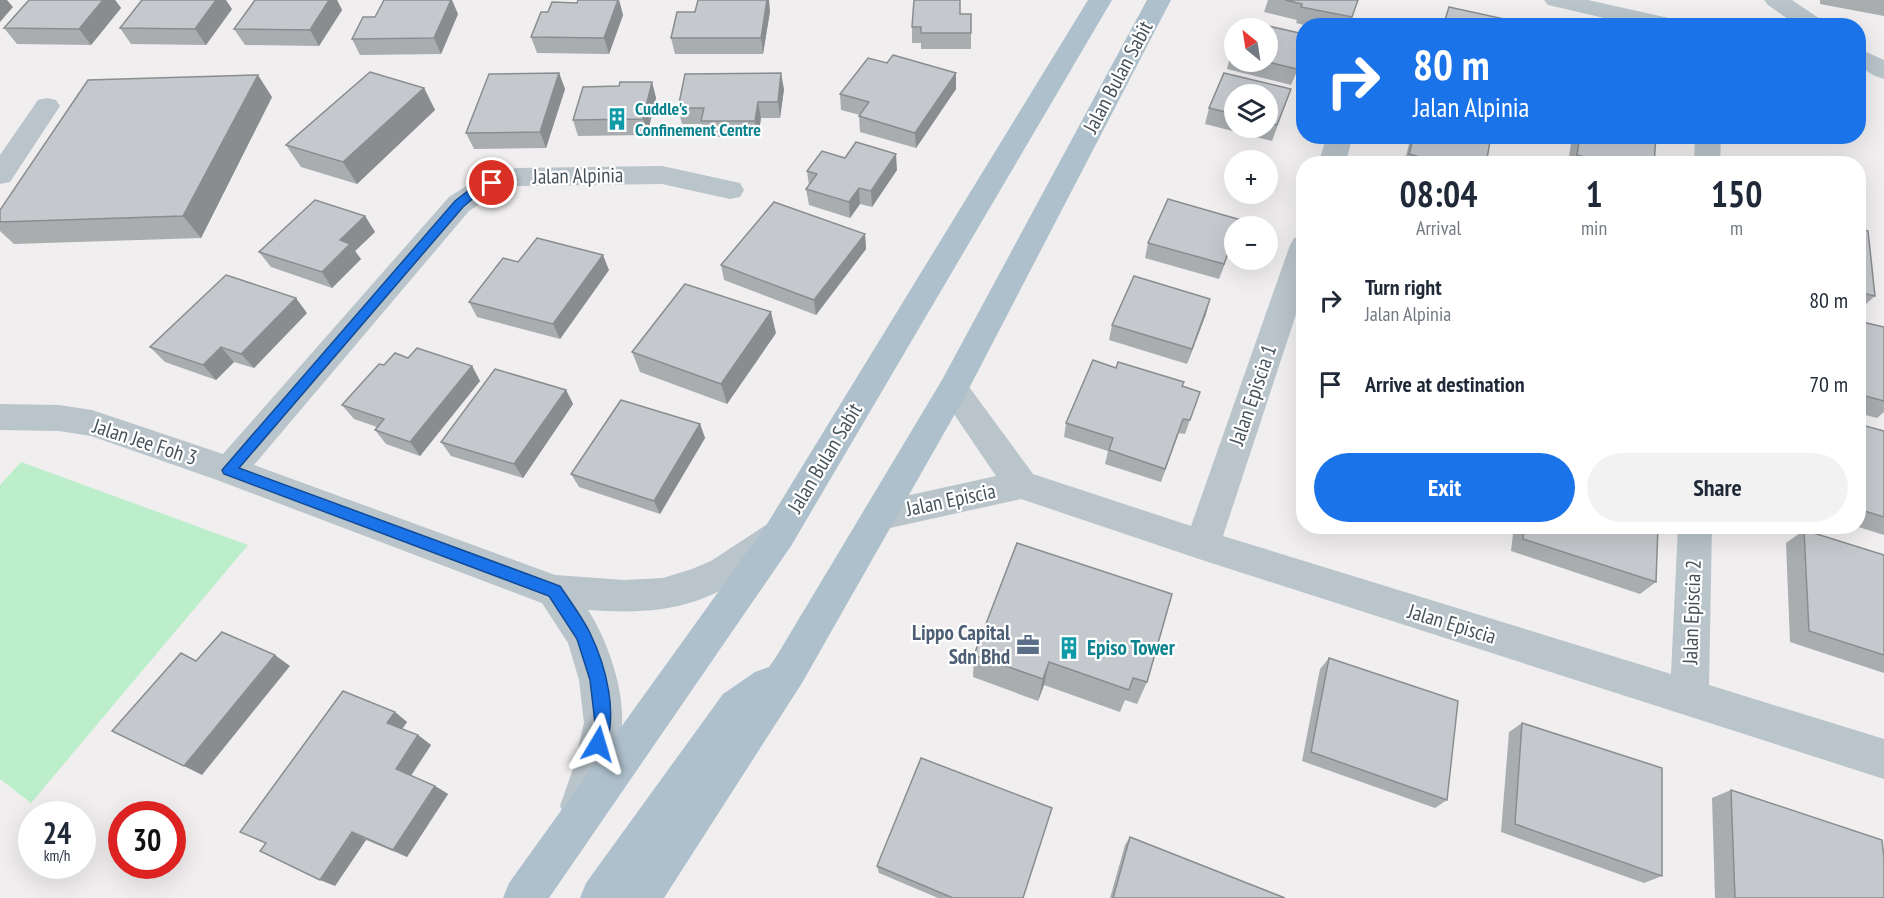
<!DOCTYPE html>
<html lang="en">
<head>
<meta charset="utf-8">
<style>
	:root { --surface:#fff; --page:#f2f2f3; --text:#1f2937; --muted:#747a83; --accent:#1a73e8 }
	body { margin:0; font-family:"PT Sans Narrow",sans-serif; background:var(--page); color:var(--text); height:100vh; display:flex; flex-direction:column; font-size:22px; white-space:nowrap }
	* { box-sizing:border-box; margin:0 }
	p { font-size:20px; color:var(--muted) }
	.icon { flex:none; width:33px; height:33px; fill:none; stroke:currentColor; stroke-width:2; stroke-linecap:round; stroke-linejoin:round }
	.map { position:relative; flex:1; overflow:hidden }
	.details { position:absolute; left:1296px; top:156px; width:570px; height:378px; display:flex; flex-direction:column; background:var(--surface); border-radius:24px; box-shadow:0 6px 24px #0002 }
	.details>* { flex:none }
	.banner { position:absolute; left:1296px; top:18px; width:570px; height:126px; border-radius:24px; box-shadow:0 6px 24px #0002; background:#1a73e8; color:#fff; overflow:hidden }
	.needle { width:39px; rotate:330deg }
	.buttons { position:absolute; left:1224px; top:18px; display:grid; gap:12px }
	.buttons a { display:grid; place-items:center; width:54px; height:54px; border-radius:50%; background:var(--surface); box-shadow:0 6px 24px #0002; font-size:30px }
	.speed { position:absolute; left:18px; top:801px; display:flex; gap:12px; font-size:30px; font-weight:700; text-align:center }
	.speed>* { display:grid; place-content:center; width:78px; height:78px; border-radius:50%; background:var(--surface); box-shadow:0 6px 24px #0002; line-height:1 }
	.speed small { font-size:15px; font-weight:400 }
	.speed .limit { border:9px solid #d22; background:#fff; color:#111 }
	.pin { position:absolute; display:grid; place-items:center; width:51px; height:51px; color:#fff; margin:-26px; border:3px solid #fff; border-radius:50%; box-shadow:0 2px 6px #0007 }
	.me { position:absolute; width:66px; margin:-33px; rotate:7deg; stroke-linejoin:round; filter:drop-shadow(0 0 4px #0008) }
	.turn { display:flex; align-items:center; gap:21px; height:126px; padding:0 18px; font-size:27px }
	.turn .icon { width:78px; height:78px; stroke-width:2.5 }
	.turn b { display:block; font-size:42px; line-height:51px }
	.eta { display:flex; justify-content:space-evenly; align-items:center; height:102px; text-align:center }
	.eta b { font-size:36px; font-weight:700; line-height:42px }
	.cta { display:flex; gap:12px; margin-top:auto; padding:12px 18px }
	.cta a { flex:1; height:69px; border-radius:36px; background:var(--accent); color:#fff; font-size:24px; font-weight:700; line-height:69px; text-align:center }
	.cta a+a { background:var(--page); color:var(--text) }
	ul { padding:0; list-style:none }
	li { display:flex; align-items:center; gap:18px; height:84px; padding:0 18px }
	li div { flex:1 }
	li b { display:block; font-size:22px }
	li em { font-style:normal }
	.map>svg:first-child { display:block }
	.green { fill:#bceecb }
	.lines { fill:none; stroke-linecap:round; stroke-linejoin:round }
	.minor { fill:#b9c4cb; fill-rule:evenodd }
	.major { fill:#aec0cc; fill-rule:evenodd }
	.wall { fill:#a9adb0; fill-rule:evenodd }
	.shaded-wall { fill:#8a8d90 }
	.building { fill:#c5c9cd; stroke:#8a8d90; stroke-width:1.5 }
	.route { fill:#1a73e8; stroke:#114b97; stroke-width:1.5 }
	.labels { text-anchor:middle; stroke-width:4.5; stroke-linejoin:round; paint-order:stroke }
	.far-culture-label { font-size:18px; font-weight:bold; fill:#0d838f; stroke:#fff; text-anchor:start }
	.street-label { font-size:21px; fill:#46535b; stroke:#fff }
	.service-label { font-size:21px; font-weight:bold; fill:#4e5e75; stroke:#fff; text-anchor:end }
	.culture-label { font-size:21px; font-weight:bold; fill:#0d838f; stroke:#fff; text-anchor:start }
</style>
</head>
<body>
<div class="map">
<svg width="1884" height="898" viewBox="0 0 1884 898">
	<rect width="100%" height="100%" fill="#f0eeee"/>
	<path class="green" d="M21,462L248,545L31,803L0,779V485Z"/>
	<g class="lines">
		<g class="minor">
			<path d="M1544,0H1588L1682,21L1686,26H1639L1548,5Z"/>
			<path d="M1764,0H1792L1823,21L1827,26H1798L1768,5Z"/>
			<path d="M1858,48L1884,60V79L1875,76L1858,66Z"/>
			<path d="M47,98L56,100L60,106L10,182L0,184V155L38,100Z"/>
			<path d="M1327,136H1353L1345,164H1318Z"/>
			<path d="M1695,136H1721L1720,164H1694Z"/>
			<path d="M662,166L740,183L744,190L740,197L730,199L662,184L517,186L501,190L469,211L254,465L555,575L624,580L663,578L692,569L711,561L766,525L778,521L790,525L795,536C789,551 775,557 762,566C701,608 661,615 588,610C607,639 624,688 622,723C621,756 607,791 594,820L580,826L566,820L560,806L574,766L584,723L579,680L568,643L542,603L217,480L91,436L59,431L0,430V404L59,405L92,410L223,454L449,197L482,176L517,168Z"/>
			<path d="M1304,235V290L1223,536L1671,674L1678,526H1712L1709,685L1884,739V779L1202,560L1021,499L881,530L869,526L864,515L869,504L996,476L937,389L942,380L953,376L964,380L1033,474L1191,526L1290,245L1294,238Z"/>
		</g>
		<g class="major">
			<path d="M1088,0H1112L791,546L549,898H503L509,883L767,524Z"/>
			<path d="M1147,0H1171L964,398L802,683L664,898H580L586,883L723,694L755,672L769,667L776,657L942,380Z"/>
		</g>
	</g>
	<g class="wall">
		<path d="M29,0H115L121,8L91,45L17,44L4,28Z"/>
		<path d="M255,0H337L342,10L319,46L245,45L234,29Z"/>
		<path d="M619,0L623,15L609,54L537,53L531,37L548,12L577,3Z"/>
		<path d="M1268,0H1358L1349,26H1308L1296,23L1297,20L1264,12Z"/>
		<path d="M1820,0H1884V16L1820,4Z"/>
		<path d="M232,9L206,45L131,44L120,28Z"/>
		<path d="M770,11L763,54H675L671,38Z"/>
		<path d="M458,14L441,54L360,55L352,39Z"/>
		<path d="M960,14H971V49H921V43H912V27Z"/>
		<path d="M1304,34V53L1291,85L1227,69L1231,53L1234,46V62H1268Z"/>
		<path d="M559,73L565,89L546,148L474,149L466,133Z"/>
		<path d="M1224,73L1291,89L1272,141L1205,124L1209,108ZM1234,94H1268V128H1234Z"/>
		<path d="M652,82L656,98L647,135L578,136L573,120L619,86Z"/>
		<path d="M424,88L435,110L357,184L301,167L286,145Z"/>
		<path d="M784,89L780,118H761L758,137H705L702,124H682L678,108Z"/>
		<path d="M956,89L916,148L860,132L859,116L860,115L841,110L840,94Z"/>
		<path d="M272,97L201,238L14,244L0,231V210Z"/>
		<path d="M1411,136H1491L1486,164H1404Z"/>
		<path d="M1572,136H1656L1654,164H1568Z"/>
		<path d="M845,158L897,170L872,207L860,204L850,218L809,205L806,189L809,186L807,171Z"/>
		<path d="M365,216L375,232L355,251L361,259L332,288L271,267L259,252Z"/>
		<path d="M1858,229L1875,296L1858,311Z"/>
		<path d="M865,234L866,249L816,315L724,280L721,265Z"/>
		<path d="M1234,238L1219,279L1145,258L1148,243Z"/>
		<path d="M518,262L609,270L560,339L477,317L469,302Z"/>
		<path d="M307,313L254,368L234,362L216,380L165,362L150,347Z"/>
		<path d="M1206,314L1187,364L1109,340L1112,325Z"/>
		<path d="M1858,321L1884,327V412L1877,418L1858,413Z"/>
		<path d="M776,333L727,404L640,372L632,352Z"/>
		<path d="M408,358L472,366L480,381L420,456L386,444L375,430L377,427L354,419L342,405L384,365Z"/>
		<path d="M1116,368L1200,392L1185,434L1179,433L1161,482L1105,464L1108,451L1064,437L1066,423Z"/>
		<path d="M566,390L573,404L523,478L451,456L441,442Z"/>
		<path d="M700,424L705,438L660,514L579,487L571,474Z"/>
		<path d="M1858,424L1884,431V535L1855,526H1858Z"/>
		<path d="M1492,526H1658L1656,582L1640,594L1511,551L1513,534L1492,527Z"/>
		<path d="M1804,530L1884,555V673L1790,642L1786,543Z"/>
		<path d="M1017,543L1147,682L1137,704L1125,700L1120,712L1044,685L1038,701L973,677L974,655Z"/>
		<path d="M1329,658L1447,800L1435,808L1302,761L1320,669Z"/>
		<path d="M395,712L407,722L402,729L418,735L431,745L411,776L435,786L448,794L407,857L366,840L335,886Z"/>
		<path d="M1522,723L1662,876L1644,883L1501,832L1509,732Z"/>
		<path d="M1731,790L1884,898H1715L1712,798Z"/>
		<path d="M1130,837L1285,898H1110L1125,845Z"/>
		<path d="M877,866L1023,898H938L879,873Z"/>
	</g>
	<g class="shaded-wall">
		<path d="M0,0H7L13,7L0,22Z"/>
		<path d="M103,0H115L121,8L91,45L79,29Z"/>
		<path d="M216,0H226L232,9L206,45L195,29Z"/>
		<path d="M329,0H337L342,10L319,46L310,30Z"/>
		<path d="M451,0H452L458,14L441,54L434,38Z"/>
		<path d="M619,0L623,15L609,54L604,38Z"/>
		<path d="M767,0H769L770,11L763,54L761,38Z"/>
		<path d="M1304,51V53L1291,85L1297,69Z"/>
		<path d="M559,73L565,89L546,148L540,132Z"/>
		<path d="M781,73L784,89L780,118L778,102Z"/>
		<path d="M956,73V89L916,148L915,133Z"/>
		<path d="M258,75L272,97L201,238L183,216Z"/>
		<path d="M652,82L656,98L647,135L643,119Z"/>
		<path d="M424,88L435,110L357,184L343,162Z"/>
		<path d="M758,102L761,118L758,137L755,121Z"/>
		<path d="M896,154L897,170L872,207L871,191Z"/>
		<path d="M859,188L860,204L850,218L849,202Z"/>
		<path d="M365,216L375,232L355,251L361,259L332,288L322,272L340,240Z"/>
		<path d="M865,234L866,249L816,315L814,300Z"/>
		<path d="M1234,236V238L1219,279L1224,264Z"/>
		<path d="M603,255L609,270L560,339L553,324Z"/>
		<path d="M296,298L307,313L254,368L241,354Z"/>
		<path d="M1210,299L1206,314L1187,364L1192,349Z"/>
		<path d="M771,312L776,333L727,404L721,384Z"/>
		<path d="M221,347L234,362L216,380L203,365Z"/>
		<path d="M472,366L480,381L420,456L410,442Z"/>
		<path d="M566,390L573,404L523,478L514,464Z"/>
		<path d="M700,424L705,438L660,514L654,501Z"/>
		<path d="M275,655L290,666L202,775L184,766Z"/>
		<path d="M1049,662L1044,685L1038,701L1043,679Z"/>
		<path d="M395,712L407,722L400,732L387,723Z"/>
		<path d="M418,735L431,745L409,778L396,769Z"/>
		<path d="M435,786L448,794L407,857L393,850Z"/>
		<path d="M352,832L366,840L335,886L320,880Z"/>
	</g>
	<g class="building">
		<path d="M29,0H103L79,29L4,28Z"/>
		<path d="M142,0H216L195,29L120,28Z"/>
		<path d="M255,0H329L310,30L234,29Z"/>
		<path d="M384,0H451L434,38L352,39L363,17H375Z"/>
		<path d="M578,0H618L604,38L531,37L541,12H548L552,2L577,3Z"/>
		<path d="M698,0H767L761,38H671L677,12H695Z"/>
		<path d="M914,0H960V14H971V33H921V27H912Z"/>
		<path d="M1285,0H1358L1352,17L1301,7L1302,4Z"/>
		<path d="M1449,7L1518,22V26H1436L1438,19L1445,20Z"/>
		<path d="M1246,21L1304,34V51L1297,69L1268,62V28H1242Z"/>
		<path d="M1234,46V53H1231Z"/>
		<path d="M893,55L956,73L915,133L859,116L869,102L840,94L868,58L887,63Z"/>
		<path d="M370,72L424,88L343,162L286,145Z"/>
		<path d="M559,73L540,132L466,133L489,74Z"/>
		<path d="M781,73L778,102H758L755,121H701L704,108H678L685,74Z"/>
		<path d="M1224,73L1291,89L1277,125L1268,123V94H1234V114L1209,108Z"/>
		<path d="M258,75L183,216L0,222V210L88,80Z"/>
		<path d="M620,82H652L643,119L573,120L583,87L619,86Z"/>
		<path d="M1414,136H1491L1486,164H1444L1409,154Z"/>
		<path d="M1580,136H1656L1654,164H1609L1577,155Z"/>
		<path d="M856,142L896,154L871,191L859,188L849,202L806,189L817,174L807,171L822,151L845,158Z"/>
		<path d="M1168,199L1241,220L1238,226H1234V236L1224,264L1148,243Z"/>
		<path d="M315,200L365,216L340,240L350,244L322,272L259,252Z"/>
		<path d="M774,202L865,234L814,300L721,265Z"/>
		<path d="M1858,229L1868,231L1875,296L1858,292Z"/>
		<path d="M537,238L603,255L553,324L469,302L503,258L518,262Z"/>
		<path d="M226,275L296,298L241,354L221,347L203,365L150,347Z"/>
		<path d="M1134,276L1210,299L1192,349L1112,325Z"/>
		<path d="M685,284L771,312L721,384L632,352Z"/>
		<path d="M1858,321L1884,327V401L1858,394Z"/>
		<path d="M417,348L472,366L410,442L375,430L384,419L342,405L379,364L384,365L395,353L408,358Z"/>
		<path d="M1093,360L1116,368L1118,362L1184,382L1182,386L1200,392L1190,420L1183,419L1165,469L1109,450L1113,438L1066,423Z"/>
		<path d="M495,369L566,390L514,464L441,442Z"/>
		<path d="M621,400L700,424L654,501L571,474Z"/>
		<path d="M1858,424L1884,431V517L1858,509Z"/>
		<path d="M1524,526H1658L1656,582L1523,539Z"/>
		<path d="M1804,530L1884,555V655L1809,631Z"/>
		<path d="M1017,543L1172,594L1147,682L1133,678L1129,690L1049,662L1043,679L974,655Z"/>
		<path d="M222,632L275,655L184,766L112,731L181,653L196,661Z"/>
		<path d="M1329,658L1458,701L1447,800L1311,752Z"/>
		<path d="M343,691L395,712L387,723L418,735L396,769L435,786L393,850L352,832L320,880L260,851L266,843L240,832Z"/>
		<path d="M1522,723L1662,768V876L1515,824Z"/>
		<path d="M921,758L1052,808L1023,898H953L877,866Z"/>
		<path d="M1731,790L1882,840L1884,858V898H1735Z"/>
		<path d="M1130,837L1285,898H1113Z"/>
	</g>
	<path class="route" d="M492,179L496,180V186L476,196L463,207L239,468L560,586C570,601 582,617 590,633C606,666 619,715 604,750L598,752L593,750L590,744L595,723L590,680L577,639L549,596L224,474L222,470L455,201L468,191Z"/>
	<defs>
		<g id="building-bare" transform="scale(1.8)"><path d="M-4-6H4V6H1V3H-1V6H-4ZM-2.5-4.3h1.7v1.8h-1.7ZM.8-4.3h1.7v1.8H.8ZM-2.5-1h1.7V.8h-1.7ZM.8-1h1.7V.8H.8Z" fill="#0f9aa8" stroke="#fff" stroke-width="2.5" paint-order="stroke"/></g>
		<g id="office-bare" transform="scale(1.8)"><path d="M-6-3h4V-5.5h4V-3h4V5H-6ZM-1-4.5V-3h2v-1.5ZM-6 0V1H6V0Z" fill="#5c6f8a" stroke="#fff" stroke-width="2.5" paint-order="stroke"/></g>
	</defs>
	<g fill-rule="evenodd">
		<use href="#building-bare" x="617" y="119"/>
		<use href="#office-bare" x="1028" y="645"/>
		<use href="#building-bare" x="1069" y="648"/>
	</g>
	<g class="labels">
		<g class="far-culture-label">
			<text x="635" y="115">Cuddle's<tspan x="635" dy="21">Confinement Centre</tspan></text>
		</g>
		<g class="street-label">
			<text transform="translate(1118 77) rotate(-62)" y="7">Jalan Bulan Sabit</text>
			<text transform="translate(578 176) rotate(-1)" y="7">Jalan Alpinia</text>
			<text transform="translate(1253 395) rotate(-71)" y="7">Jalan Episcia 1</text>
			<text transform="translate(145 442) rotate(18)" y="7">Jalan Jee Foh 3</text>
			<text transform="translate(825 458) rotate(-59)" y="7">Jalan Bulan Sabit</text>
			<text transform="translate(951 500) rotate(-12)" y="7">Jalan Episcia</text>
			<text transform="translate(1692 612) rotate(-88)" y="7">Jalan Episcia 2</text>
			<text transform="translate(1452 624) rotate(17)" y="7">Jalan Episcia</text>
		</g>
		<g class="service-label">
			<text x="1010" y="640">Lippo Capital<tspan x="1010" dy="24">Sdn Bhd</tspan></text>
		</g>
		<g class="culture-label">
			<text x="1087" y="655">Episo Tower</text>
		</g>
	</g>
</svg>
<div class="buttons">
<a><svg class="needle" viewBox="-14 -14 28 28"><path d="M0-13l5 13h-10z" fill="#e53935"/><path d="M0 13l5-13h-10z" fill="#747a83"/></svg></a>
<a><svg class="icon" aria-label="layers" viewBox="0 0 24 24"><path d="M12 4l9 5-9 5-9-5zM3 14l9 5 9-5"/></svg></a>
<a>+</a>
<a>−</a>
</div>
<div class="speed"><div>24<small>km/h</small></div><div class="limit">30</div></div>
<div class="pin" style="left:492px;top:183px;background:#d93025"><svg class="icon" aria-label="arrive" viewBox="0 0 24 24"><path d="M6 21V4h12l-3 4 3 4H6"/></svg></div>
<svg class="me" style="left:598px;top:744px" viewBox="-20 -20 40 40"><path d="M0-17L14 15 0 8-14 15z" fill="#1a73e8" stroke="#fff" stroke-width="4"/></svg>
<div class="banner">
<div class="turn"><svg class="icon" aria-label="right" viewBox="0 0 24 24"><path d="M7 20v-9h11M14 6l5 5-5 5"/></svg><div><b>80 m</b>Jalan Alpinia</div></div>
</div>
<section class="details">
<div class="eta">
<div><b>08:04</b><p>Arrival</p></div>
<div><b>1</b><p>min</p></div>
<div><b>150</b><p>m</p></div>
</div>
<ul>
<li><svg class="icon" aria-label="right" viewBox="0 0 24 24"><path d="M7 20v-9h11M14 6l5 5-5 5"/></svg><div><b>Turn right</b><p>Jalan Alpinia</p></div><em>80 m</em></li>
<li><svg class="icon" aria-label="arrive" viewBox="0 0 24 24"><path d="M6 21V4h12l-3 4 3 4H6"/></svg><div><b>Arrive at destination</b></div><em>70 m</em></li>
</ul>
<div class="cta"><a>Exit</a><a>Share</a></div>
</section>
</div>
</body>
</html>
